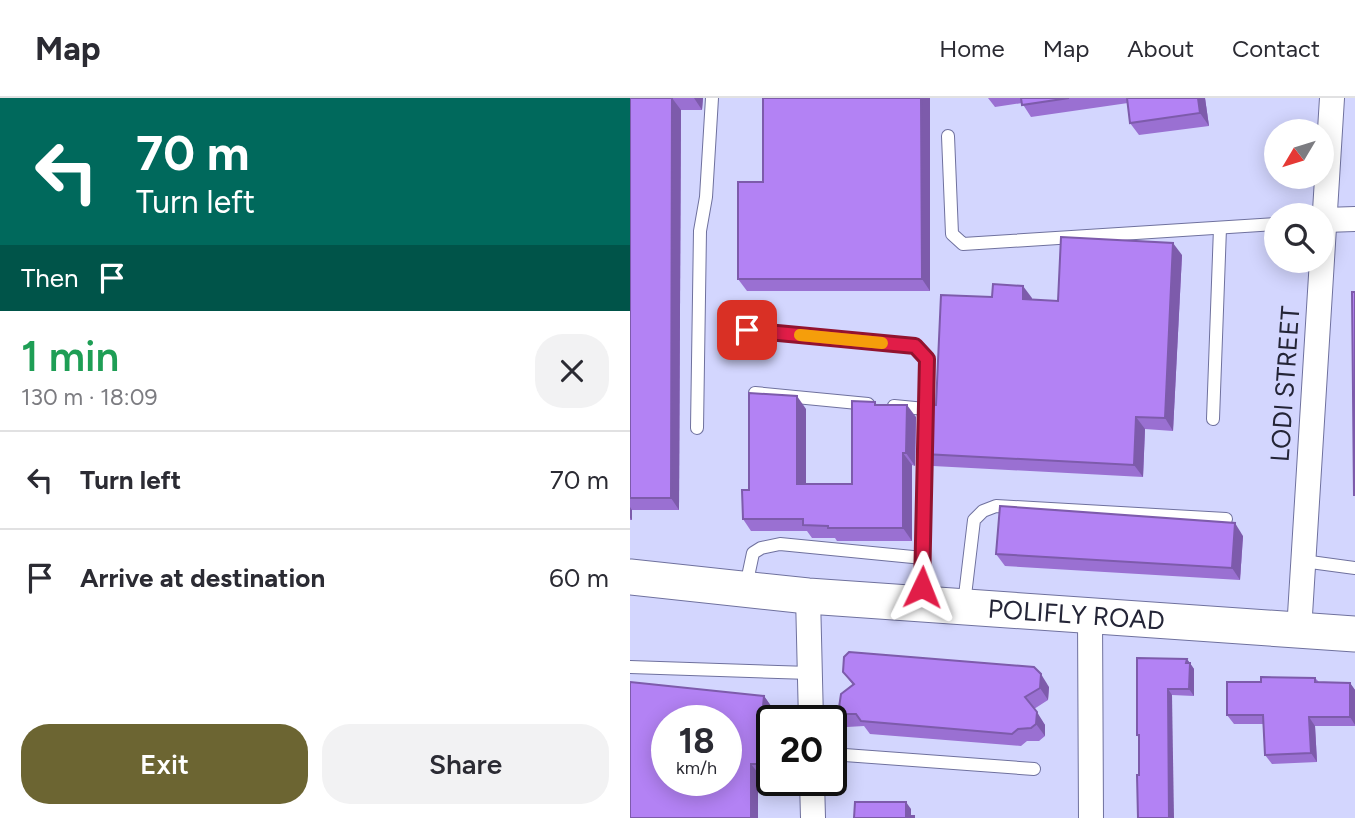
<!DOCTYPE html>
<html lang="en">
<head>
<meta charset="utf-8">
<style>
	:root { --surface:#fff; --page:#f2f2f3; --text:#2b2b33; --muted:#7c7c81; --line:#e1e1e2; --accent:#6c6532 }
	body { margin:0; font-family:Figtree,sans-serif; background:var(--page); color:var(--text); height:100vh; display:flex; flex-direction:column; font-size:26px; white-space:nowrap }
	* { box-sizing:border-box; margin:0 }
	p { font-size:23px; color:var(--muted) }
	.icon { flex:none; width:38px; height:38px; fill:none; stroke:currentColor; stroke-width:2; stroke-linecap:round; stroke-linejoin:round }
	.map { position:relative; flex:1; overflow:hidden }
	.details { display:flex; flex-direction:column; background:var(--surface); width:630px }
	.details>* { flex:none }
	.top-card { background:#00695c; color:#fff; overflow:hidden }
	.needle { width:46px; rotate:232deg }
	.controls { position:absolute; left:634px; top:21px; display:grid; gap:14px }
	.controls a { display:grid; place-items:center; width:70px; height:70px; border-radius:50%; background:var(--surface); box-shadow:0 4px 18px #0003; font-size:35px }
	.speed { position:absolute; left:21px; top:607px; display:flex; gap:14px; font-size:35px; font-weight:700; text-align:center }
	.speed>* { display:grid; place-content:center; width:91px; height:91px; border-radius:50%; background:var(--surface); box-shadow:0 4px 18px #0003; line-height:1 }
	.speed small { font-size:18px; font-weight:400 }
	.speed .limit { border:4px solid #111; border-radius:10px; background:#fff; color:#111 }
	.pin { position:absolute; display:grid; place-items:center; width:60px; height:60px; color:#fff; margin:-30px; border-radius:14px; box-shadow:0 4px 10px #0006 }
	.me { position:absolute; width:77px; margin:-38px; rotate:2deg; stroke-linejoin:round; filter:drop-shadow(0 0 5px #0008) }
	.turn { display:flex; align-items:center; gap:24px; height:147px; padding:0 21px; font-size:32px }
	.turn .icon { width:91px; height:91px; stroke-width:2.5 }
	.turn b { display:block; font-size:49px; line-height:60px }
	.then { display:flex; align-items:center; height:66px; padding:0 21px; background:#0003; gap:14px; font-size:26px }
	.round { display:grid; place-items:center; flex:none; width:74px; height:74px; border-radius:28px; background:var(--page) }
	.headline { display:flex; align-items:center; justify-content:space-between; height:119px; padding:0 21px }
	h1 { font-size:42px; font-weight:600; line-height:52px; color:#1e9e55 }
	.primary-button { display:flex; gap:14px; margin-top:auto; padding:14px 21px }
	.primary-button a { flex:1; height:80px; border-radius:28px; background:var(--accent); color:#fff; font-size:28px; font-weight:600; line-height:80px; text-align:center }
	.primary-button a+a { background:var(--page); color:var(--text) }
	ul { padding:0; list-style:none }
	li { display:flex; align-items:center; gap:21px; height:98px; padding:0 21px; border-top:2px solid var(--line) }
	li div { flex:1 }
	li b { display:block; font-size:26px }
	li em { font-style:normal }
	header { display:flex; align-items:center; gap:42px; box-sizing:border-box; height:98px; padding:0 35px; background:var(--surface); border-bottom:2px solid var(--line) }
	header strong { font-size:33px }
	nav { display:flex; gap:38px; margin-inline-start:auto; font-size:24px }
	main { display:flex; flex:1; min-height:0 }
	.map>svg:first-child { display:block }
	.lines { fill:none; stroke-linecap:round; stroke-linejoin:round }
	.lane-casing { stroke:#6f719e; stroke-width:14 }
	.street-casing { stroke:#6f719e; stroke-width:26 }
	.secondary-casing { stroke:#6f719e; stroke-width:37 }
	.lane { stroke:#fff; stroke-width:12 }
	.street { stroke:#fff; stroke-width:24 }
	.secondary { stroke:#fff; stroke-width:35 }
	.wall { fill:#9a70d2 }
	.shaded-wall { fill:#7d5bab }
	.building { fill:#b382f4; stroke:#7d5bab; stroke-width:2; fill-rule:evenodd }
	.route-casing { stroke:#92132f; stroke-width:18 }
	.route { stroke:#e11d48; stroke-width:12 }
	.slow { stroke:#f59e0b; stroke-width:12 }
	.labels { text-anchor:middle; stroke-width:5; stroke-linejoin:round; paint-order:stroke }
	.street-label { font-size:26px; fill:#242537; stroke:#d3d6fe }
</style>
</head>
<body>
<header>
<strong>Map</strong>
<nav><a>Home</a><a>Map</a><a>About</a><a>Contact</a></nav>
</header>
<main>
<section class="details">
<div class="top-card">
<div class="turn"><svg class="icon" aria-label="left" viewBox="0 0 24 24"><path d="M17 20v-9H6M10 6l-5 5 5 5"/></svg><div><b>70 m</b>Turn left</div></div>
<div class="then">Then<svg class="icon" aria-label="arrive" viewBox="0 0 24 24"><path d="M6 21V4h12l-3 4 3 4H6"/></svg></div>
</div>
<div class="headline"><div><h1>1 min</h1><p>130 m · 18:09</p></div><a class="round"><svg class="icon" aria-label="close" viewBox="0 0 24 24"><path d="M6 6l12 12M18 6L6 18"/></svg></a></div>
<ul>
<li><svg class="icon" aria-label="left" viewBox="0 0 24 24"><path d="M17 20v-9H6M10 6l-5 5 5 5"/></svg><div><b>Turn left</b></div><em>70 m</em></li>
<li><svg class="icon" aria-label="arrive" viewBox="0 0 24 24"><path d="M6 21V4h12l-3 4 3 4H6"/></svg><div><b>Arrive at destination</b></div><em>60 m</em></li>
</ul>
<div class="primary-button"><a>Exit</a><a>Share</a></div>
</section>
<div class="map">
<svg width="725" height="720" viewBox="0 0 725 720">
	<rect width="100%" height="100%" fill="#d3d6fe"/>
	<g class="lines">
		<g class="lane-casing">
			<g id="lane">
				<path d="M318,38L322,136L333,146L646,126"/>
				<path d="M117,232L285,248L297,261L295,311"/>
				<path d="M125,295L238,306"/>
				<path d="M264,308L295,311L291,503"/>
				<path d="M583,321L590,130"/>
				<path d="M67,330L70,133L76,99L82,0"/>
				<path d="M673,463L725,470"/>
				<path d="M116,488L123,455L131,450L150,446L293,460"/>
				<path d="M334,506L344,422L353,413L366,408L596,421"/>
				<path d="M0,569L180,575"/>
				<path d="M201,656L404,671"/>
			</g>
		</g>
		<g class="street-casing">
			<g id="street">
				<path d="M695,122L725,121"/>
				<path d="M178,498L181,623"/>
				<path d="M460,519L461,720"/>
				<path d="M669,533L702,0"/>
				<path d="M182,682L183,720"/>
			</g>
		</g>
		<g class="secondary-casing">
			<g id="secondary">
				<path id="s1" d="M0,479L178,498L725,536"/>
			</g>
		</g>
		<use href="#lane" class="lane"/>
		<use href="#street" class="street"/>
		<use href="#secondary" class="secondary"/>
	</g>
	<g class="wall">
		<path d="M0,0H73L72,12H51L49,412H2V422H0Z"/>
		<path d="M300,0V193H117L108,181L133,84Z"/>
		<path d="M358,0H575L579,28L509,37L500,25L498,5L401,19L392,5L365,9Z"/>
		<path d="M552,157L543,333L515,331L513,379L303,368L294,356L306,307L402,200V202L428,203Z"/>
		<path d="M245,304L247,307L286,319L285,368L282,367V443H207L205,440H182L177,433H121L113,421L119,392L176,311V386H222Z"/>
		<path d="M613,438L610,482L375,468L366,456Z"/>
		<path d="M557,561L564,571V598L542,597L509,677V640L507,637Z"/>
		<path d="M213,574L419,589L418,602L404,611L415,627V638L409,643H397L391,648L240,636L234,628L217,629L208,616L223,587Z"/>
		<path d="M685,580L689,584L720,585L725,592V628H685L687,664L642,666L635,657L633,626H604L597,617L631,584Z"/>
		<path d="M134,598L141,608L134,676L128,675L0,720Z"/>
	</g>
	<g class="shaded-wall">
		<path d="M42,0L51,12L49,412L41,400Z"/>
		<path d="M64,0H73L72,12Z"/>
		<path d="M291,0H300V193L292,181Z"/>
		<path d="M568,0H575L579,28L570,15Z"/>
		<path d="M543,145L552,157L543,333L535,320Z"/>
		<path d="M393,188L402,200L401,213L393,201Z"/>
		<path d="M167,298L176,311V398L167,386Z"/>
		<path d="M277,307L286,319L285,368L276,355Z"/>
		<path d="M506,319L515,331L513,379L504,367Z"/>
		<path d="M273,355L282,367V443L273,430Z"/>
		<path d="M0,409L2,412V422L0,420Z"/>
		<path d="M605,425L613,438L610,482L602,470Z"/>
		<path d="M557,561L564,571V598L559,591Z"/>
		<path d="M411,576L419,589L418,602L410,590Z"/>
		<path d="M720,585L725,592V627L720,619Z"/>
		<path d="M538,591L542,597L544,720H539Z"/>
		<path d="M134,598L141,608L134,676L127,666Z"/>
		<path d="M407,614L415,627V638L406,626Z"/>
		<path d="M679,619L685,628L687,664L681,655Z"/>
		<path d="M121,666L128,675V720H121Z"/>
		<path d="M276,704L281,711V720L276,718Z"/>
	</g>
	<g class="building">
		<path d="M0,0H42L41,400H0Z"/>
		<path d="M133,0H291L292,181H108V84H133Z"/>
		<path d="M391,0H439L392,7Z"/>
		<path d="M497,0H568L570,15L500,25Z"/>
		<path d="M431,139L543,145L535,320L506,319L504,367L294,356L295,307H306L311,197L362,199L363,186L393,188V201L428,203Z"/>
		<path d="M722,194H725V397H724Z"/>
		<path d="M119,295L167,298V386H222V303L245,304V307H277L276,355H273V430H198V428L173,427V421H113L112,392H119Z"/>
		<path d="M370,408L605,425L602,470L366,456Z"/>
		<path d="M219,554L404,569L411,576L410,590L395,599L407,614L406,626L401,630L388,631L382,636L231,623L226,616H208L211,596L224,586L213,574L214,559Z"/>
		<path d="M507,560L557,561L556,565H560L559,591H538L539,720H508L507,677H509V637H507Z"/>
		<path d="M631,579L685,580V584L720,585V619H679L681,655L635,657L633,617H597V584H631Z"/>
		<path d="M0,584L134,598L127,666H121V720H0ZM37,623H96V682H37Z"/>
		<path d="M225,704H276V718H284V720H224Z"/>
	</g>
	<g class="lines">
		<g class="route-casing">
			<path id="route" d="M117,232L285,248L297,261L292,489"/>
		</g>
		<use href="#route" class="route"/>
		<path class="slow" d="M170,237L252,245"/>
	</g>
	<g class="labels">
		<g class="street-label">
			<text transform="translate(655 286) rotate(-86)" y="9">LODI STREET</text>
			<text dy="9" stroke="none"><textPath href="#s1" startOffset="448">POLIFLY ROAD</textPath></text>
		</g>
	</g>
</svg>
<div class="controls">
<a><svg class="needle" viewBox="-14 -14 28 28"><path d="M0-13l5 13h-10z" fill="#e53935"/><path d="M0 13l5-13h-10z" fill="#7c7c81"/></svg></a>
<a><svg class="icon" aria-label="search" viewBox="0 0 24 24"><circle cx="10" cy="10" r="6"/><path d="M15 15l6 6"/></svg></a>
</div>
<div class="speed"><div>18<small>km/h</small></div><div class="limit">20</div></div>
<div class="pin" style="left:117px;top:232px;background:#d93025"><svg class="icon" aria-label="arrive" viewBox="0 0 24 24"><path d="M6 21V4h12l-3 4 3 4H6"/></svg></div>
<svg class="me" style="left:292px;top:489px" viewBox="-20 -20 40 40"><path d="M0-17L14 15 0 8-14 15z" fill="#e11d48" stroke="#fff" stroke-width="4"/></svg>
</div>
</main>
</body>
</html>
